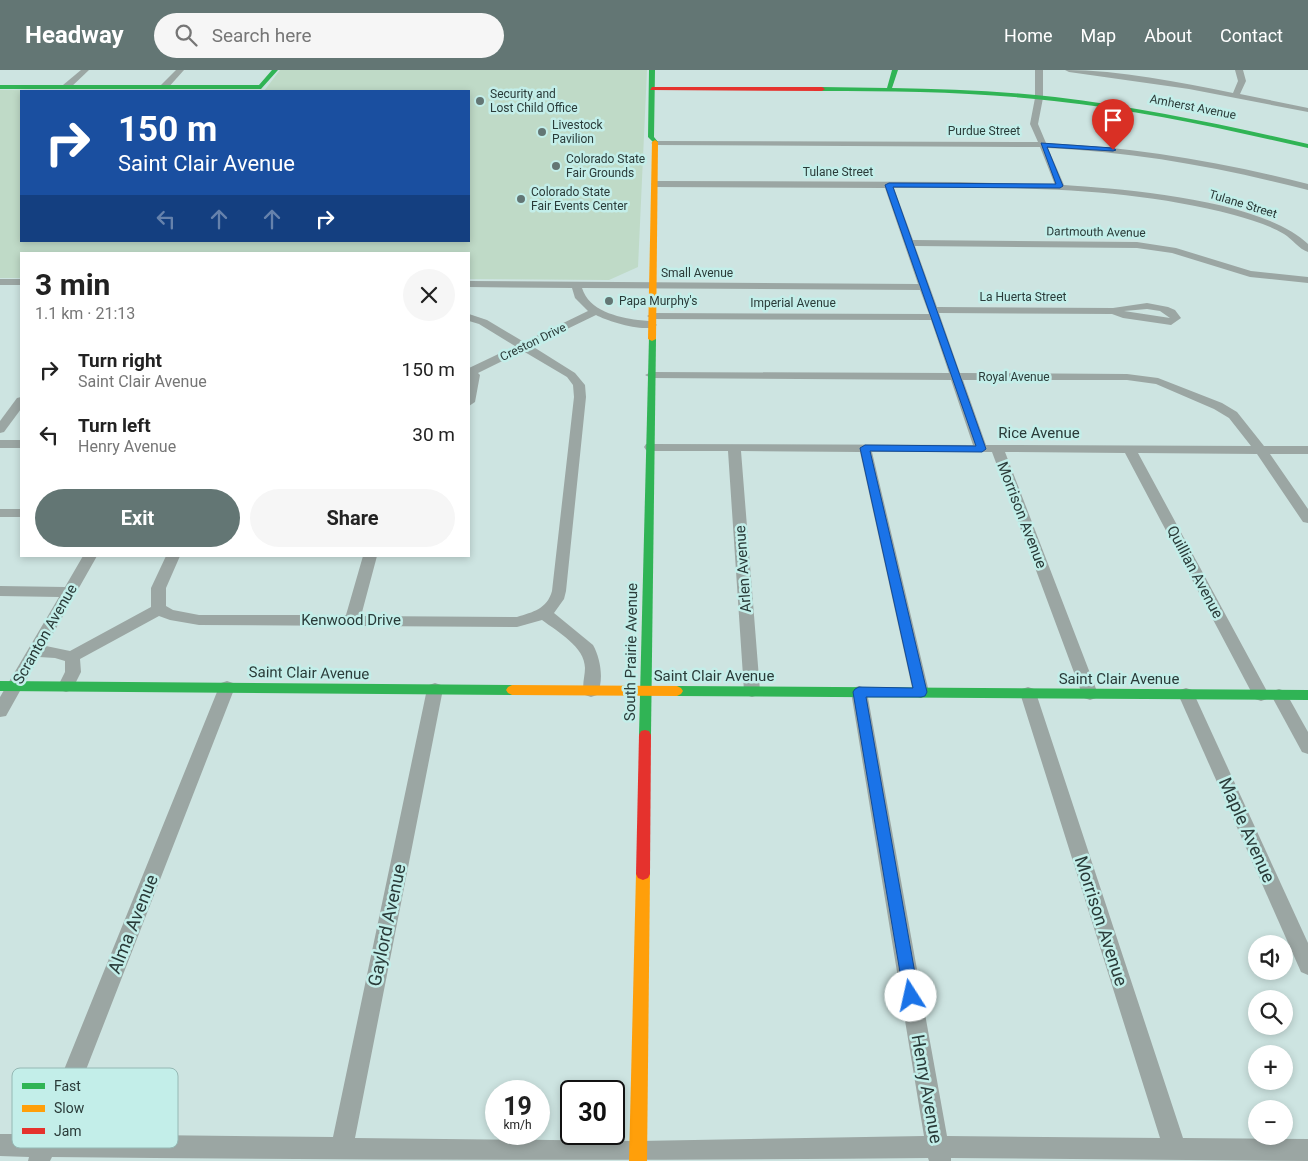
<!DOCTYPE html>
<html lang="en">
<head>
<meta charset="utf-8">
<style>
	:root { --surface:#fff; --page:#f6f6f6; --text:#222; --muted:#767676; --accent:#637674 }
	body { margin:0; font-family:Roboto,sans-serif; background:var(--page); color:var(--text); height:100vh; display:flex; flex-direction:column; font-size:19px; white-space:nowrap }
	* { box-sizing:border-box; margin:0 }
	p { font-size:16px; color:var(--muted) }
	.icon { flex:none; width:28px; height:28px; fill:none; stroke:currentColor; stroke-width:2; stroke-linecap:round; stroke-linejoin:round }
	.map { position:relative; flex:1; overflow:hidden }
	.details { position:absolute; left:20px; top:182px; width:450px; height:305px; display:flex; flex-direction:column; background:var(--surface); border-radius:0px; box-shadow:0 2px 8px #0003 }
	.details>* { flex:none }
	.hud { position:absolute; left:20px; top:20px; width:450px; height:152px; border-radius:0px; box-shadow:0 2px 8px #0003; background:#1a4fa0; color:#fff; overflow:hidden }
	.buttons { position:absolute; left:1248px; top:865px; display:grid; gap:10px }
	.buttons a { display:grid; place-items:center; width:45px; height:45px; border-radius:50%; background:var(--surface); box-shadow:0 2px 8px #0003; font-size:25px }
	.speed { position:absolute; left:485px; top:1010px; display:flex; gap:10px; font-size:25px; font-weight:700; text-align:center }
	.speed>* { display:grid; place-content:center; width:65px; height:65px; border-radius:50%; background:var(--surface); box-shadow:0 2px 8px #0003; line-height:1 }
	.speed small { font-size:12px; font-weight:400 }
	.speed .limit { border:2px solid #111; border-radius:8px; background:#fff; color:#111 }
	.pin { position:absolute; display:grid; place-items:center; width:42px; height:42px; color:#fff; margin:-51px -21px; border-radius:50% 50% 50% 0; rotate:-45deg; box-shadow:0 0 5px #0007 }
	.pin .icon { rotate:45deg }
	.me { position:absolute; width:55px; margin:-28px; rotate:350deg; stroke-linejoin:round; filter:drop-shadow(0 0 4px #0008) }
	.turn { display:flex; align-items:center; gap:18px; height:105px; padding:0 15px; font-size:22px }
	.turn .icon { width:65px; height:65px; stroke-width:2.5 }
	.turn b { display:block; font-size:35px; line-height:42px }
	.lanes { display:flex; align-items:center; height:48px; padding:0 15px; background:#0003; justify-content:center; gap:25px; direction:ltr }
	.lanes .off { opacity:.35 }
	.round { display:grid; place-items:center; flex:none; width:52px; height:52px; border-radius:26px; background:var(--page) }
	.headline { display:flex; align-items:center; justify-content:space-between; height:85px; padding:0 15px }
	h1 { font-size:30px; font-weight:700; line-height:38px }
	.button { display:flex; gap:10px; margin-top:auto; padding:10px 15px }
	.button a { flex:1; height:58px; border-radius:30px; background:var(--accent); color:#fff; font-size:20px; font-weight:700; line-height:58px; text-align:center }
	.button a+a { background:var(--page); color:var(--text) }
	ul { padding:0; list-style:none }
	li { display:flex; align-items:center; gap:15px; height:65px; padding:0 15px }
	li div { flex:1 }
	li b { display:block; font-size:19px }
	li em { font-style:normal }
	header { display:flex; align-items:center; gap:30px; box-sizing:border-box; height:70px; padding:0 25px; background:var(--accent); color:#fff }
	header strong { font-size:24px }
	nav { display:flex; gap:28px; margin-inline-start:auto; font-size:18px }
	.search { width:350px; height:45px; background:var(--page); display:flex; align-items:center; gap:12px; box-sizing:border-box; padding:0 18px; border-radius:28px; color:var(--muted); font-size:19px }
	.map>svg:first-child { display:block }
	.green { fill:#bfdac7; fill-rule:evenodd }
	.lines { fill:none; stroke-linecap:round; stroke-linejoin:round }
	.street { fill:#9ba6a3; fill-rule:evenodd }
	.fast { fill:#30b455; fill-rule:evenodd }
	.slow { fill:#ff9f0a; fill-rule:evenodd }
	.jam { fill:#e5322d; fill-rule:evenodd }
	.route { fill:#1a73e8; stroke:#114b97 }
	.poi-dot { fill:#637674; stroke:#c3eee9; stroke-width:2 }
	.labels { text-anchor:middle; stroke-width:5; stroke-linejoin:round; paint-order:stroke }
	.far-poi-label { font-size:12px; fill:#2a3b39; stroke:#c3eee9; text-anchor:start }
	.far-street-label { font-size:12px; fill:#2a3b39; stroke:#c3eee9 }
	.street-label { font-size:15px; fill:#2a3b39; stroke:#c3eee9 }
	.near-street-label { font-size:18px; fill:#2a3b39; stroke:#c3eee9 }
	.key { fill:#c3eee9; stroke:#95b8b4; stroke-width:1 }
	.key-label { font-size:14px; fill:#2a3b39 }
</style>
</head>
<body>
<header>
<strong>Headway</strong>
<div class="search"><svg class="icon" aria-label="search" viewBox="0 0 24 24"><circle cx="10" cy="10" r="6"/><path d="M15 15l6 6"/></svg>Search here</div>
<nav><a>Home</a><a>Map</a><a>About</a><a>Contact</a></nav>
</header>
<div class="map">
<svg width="1308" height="1091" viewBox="0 0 1308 1091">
	<rect width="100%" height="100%" fill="#cde4e1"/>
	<path class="green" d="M280,0H647L638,197L609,210L469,209V184H21V208H0V20L264,21ZM21,21H469V171H21Z"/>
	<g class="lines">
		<g class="street">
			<path d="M81,0H89L69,19H63V15Z"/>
			<path d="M176,0H184L167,19H161V15Z"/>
			<path d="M1035,0H1043V28L1038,54L1046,73C1135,77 1222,92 1308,114V120C1222,98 1137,82 1048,78L1064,115C1127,119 1262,130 1308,174V182C1299,179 1292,169 1284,164C1269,155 1251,150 1234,145C1124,116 1008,117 894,118L913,170L1137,172L1176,178L1251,201L1308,207V213L1250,207L1172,183L1137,178L915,176L937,237L1113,238L1147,233L1168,237L1175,240L1181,248L1171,255L1123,248L1112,244L939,243L960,303L1127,304L1158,308L1222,333L1237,342L1264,376H1308V384H1270L1308,439V453L1303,452L1257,384L1138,383L1269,625L1267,629L1261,631L1255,629L1125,383L1005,382L1098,624L1096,628L1090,630L1084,628L1082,624L992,382H872L929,622L927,626L921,628L915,626L913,622L860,382L741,381L760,621L758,625L752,627L746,625L744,621L728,381H650L646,380L644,377L646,374L973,375L951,310L651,308L645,305L651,302L949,303L931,250L652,249L647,246L652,243L929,244L920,220L582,218C589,241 617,247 638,250C645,251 653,250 657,255C648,264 607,251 596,245L532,276L575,303L585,315L586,327L566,521L564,529L554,543L593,575C601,589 604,611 597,625L591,627L585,625C581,617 585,607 585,598C585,577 558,562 542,550L517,557L199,555L170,550L159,546L80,589L81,602L72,620L66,622L60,620L58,616L65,602V591L55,588L39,587L6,646L0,647V627L59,527L0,526V516L65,517L83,486H97L46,576L70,581L151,537V518L166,486H180L166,518V536L173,540L199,545H346L363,486H377L361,546L517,547C533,542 547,539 552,521L574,327L573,315L567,307L523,281L478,303L480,305L475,332L469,336V298L515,276L479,254L469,251V244L487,250L524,272L588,241L575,228L572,218L469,217V211L918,214L885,118L655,117L651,114L655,111L959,112L1055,115L1040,77L655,75L651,73L655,71L1038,72L1030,54L1035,28ZM1147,239L1160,241L1170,248L1124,241ZM963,310H1127L1156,314L1214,339L1229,348L1251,376L986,375Z"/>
			<path d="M1065,0C1121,0 1178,12 1233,23L1238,11L1235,0H1243L1246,11L1240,24L1308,38V42L1189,19L1069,2Z"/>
			<rect x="0" y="209" width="21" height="6"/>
			<path d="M21,327V339L4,362L0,363V351L17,328Z"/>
			<rect x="0" y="370" width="21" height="8"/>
			<rect x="0" y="439" width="21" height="8"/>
			<path d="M227,611L233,613L235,617L61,1064L333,1067L427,619L429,615L435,613L441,615L443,619L355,1068L638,1071L924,1066L851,622L853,618L859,616L865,618L867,622L947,1066L1160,1068L1020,623L1022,619L1028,617L1034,619L1036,623L1183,1068L1308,1069V1091L951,1088V1091H929L928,1088C634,1091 344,1090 52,1087L50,1091H28L29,1087L0,1086V1064H38L219,617L221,613Z"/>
			<path d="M1186,618L1192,620L1194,624L1308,873V905L1301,902L1178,624L1180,620Z"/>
			<path d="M1279,619L1285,621L1308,662V684L1302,682L1271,625L1273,621Z"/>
		</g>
		<g class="fast">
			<path d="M272,0H278L261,19H0V15H259Z"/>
			<path d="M649,0H655L654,67L658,72L655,74L648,67Z"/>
			<path d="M892,0H898L892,18C946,19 1001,21 1055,27C1140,37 1224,55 1308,74V78C1224,59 1139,40 1054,31C977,22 899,21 822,21L819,19L822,17L887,18Z"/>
			<path d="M649,267H652L656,269L651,665L649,669L645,670L641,669L639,665Z"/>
			<path d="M0,611L512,615L516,617L518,620L516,623L512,625L0,621Z"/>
			<path d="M677,616L1308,620V630L677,626L673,624L671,621L673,618Z"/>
		</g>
		<g class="slow">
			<path d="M655,70L658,72L656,269L652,271L648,269L652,72Z"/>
			<path d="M512,615L677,616L681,618L683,621L681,624L677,626L512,625L508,623L506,620L508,617Z"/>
			<path d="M643,798L648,800L650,804L647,1091H629L636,804L638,800Z"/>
		</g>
		<g class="jam">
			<path d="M652,17H822L825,19L822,21L650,20Z"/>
			<path d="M645,660L649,661L651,665L650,804L648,808L643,810L638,808L636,804L639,665L641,661Z"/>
		</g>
	</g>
	<path class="route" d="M1041,73L1113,78L1116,80L1113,81L1047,77L1063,116L1060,118L893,117L986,379L982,382L870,381L927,622L925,626L921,627H866L919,926L917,931L911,933L906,931L904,926L853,622L855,619L859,617L913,618L860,378L865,375L976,376L885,115L889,113L1056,114Z"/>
	<g class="poi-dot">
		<circle cx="480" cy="31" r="5"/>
		<circle cx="542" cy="62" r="5"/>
		<circle cx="556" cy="96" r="5"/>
		<circle cx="521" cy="129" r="5"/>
		<circle cx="609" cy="231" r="5"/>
	</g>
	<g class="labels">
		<g class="far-poi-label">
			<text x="490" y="28">Security and<tspan x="490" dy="14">Lost Child Office</tspan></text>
			<text x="552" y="59">Livestock<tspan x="552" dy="14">Pavilion</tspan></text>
			<text x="566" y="93">Colorado State<tspan x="566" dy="14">Fair Grounds</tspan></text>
			<text x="531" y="126">Colorado State<tspan x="531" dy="14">Fair Events Center</tspan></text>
			<text x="619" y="235">Papa Murphy's</text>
		</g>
		<g class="far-street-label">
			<text transform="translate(1193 37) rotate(11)" y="4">Amherst Avenue</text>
			<text x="984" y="65">Purdue Street</text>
			<text x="838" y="106">Tulane Street</text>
			<text transform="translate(1243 134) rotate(17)" y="4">Tulane Street</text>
			<text transform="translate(1096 162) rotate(1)" y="4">Dartmouth Avenue</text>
			<text x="697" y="207">Small Avenue</text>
			<text x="1023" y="231">La Huerta Street</text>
			<text x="793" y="237">Imperial Avenue</text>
			<text transform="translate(533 272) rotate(-26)" y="4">Creston Drive</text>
			<text x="1014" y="311">Royal Avenue</text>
		</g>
		<g class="street-label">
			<text x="1039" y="368">Rice Avenue</text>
			<text transform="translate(1022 445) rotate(69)" y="5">Morrison Avenue</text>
			<text transform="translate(743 499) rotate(-94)" y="5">Arlen Avenue</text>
			<text transform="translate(1195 502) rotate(62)" y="5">Quillian Avenue</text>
			<text x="351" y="555">Kenwood Drive</text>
			<text transform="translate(45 564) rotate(-60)" y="5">Scranton Avenue</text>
			<text transform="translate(631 582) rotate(-89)" y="5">South Prairie Avenue</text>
			<text transform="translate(309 603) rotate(1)" y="5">Saint Clair Avenue</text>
			<text x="714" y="611">Saint Clair Avenue</text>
			<text x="1119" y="614">Saint Clair Avenue</text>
		</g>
		<g class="near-street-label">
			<text transform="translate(1247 760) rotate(66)" y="6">Maple Avenue</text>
			<text transform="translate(1101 851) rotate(72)" y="6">Morrison Avenue</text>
			<text transform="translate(133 854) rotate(-68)" y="6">Alma Avenue</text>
			<text transform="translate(387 855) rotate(-78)" y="6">Gaylord Avenue</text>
			<text transform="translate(927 1019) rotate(80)" y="6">Henry Avenue</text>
		</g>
	</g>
	<rect x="12" y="998" width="166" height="80" rx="8" class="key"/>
	<rect x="22" y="1013" width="23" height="6" fill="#30b455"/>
	<rect x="22" y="1035" width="23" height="7" fill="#ff9f0a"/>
	<rect x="22" y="1058" width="23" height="6" fill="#e5322d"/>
	<g class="key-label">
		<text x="54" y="1021">Fast</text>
		<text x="54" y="1043">Slow</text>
		<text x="54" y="1066">Jam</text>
	</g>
</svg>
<div class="buttons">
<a><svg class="icon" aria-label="sound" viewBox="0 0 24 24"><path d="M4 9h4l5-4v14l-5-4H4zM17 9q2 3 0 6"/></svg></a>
<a><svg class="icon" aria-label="search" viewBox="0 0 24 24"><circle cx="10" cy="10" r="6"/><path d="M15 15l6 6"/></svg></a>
<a>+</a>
<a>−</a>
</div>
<div class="speed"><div>19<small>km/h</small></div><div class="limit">30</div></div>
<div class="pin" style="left:1113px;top:80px;background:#d93025"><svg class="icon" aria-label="arrive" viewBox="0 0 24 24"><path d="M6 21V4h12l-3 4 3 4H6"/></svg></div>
<svg class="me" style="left:911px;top:926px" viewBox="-20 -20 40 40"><circle r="19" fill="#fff"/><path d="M0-13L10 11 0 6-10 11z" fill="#1a73e8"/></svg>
<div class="hud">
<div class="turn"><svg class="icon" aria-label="right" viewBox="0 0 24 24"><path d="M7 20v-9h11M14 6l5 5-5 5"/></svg><div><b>150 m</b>Saint Clair Avenue</div></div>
<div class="lanes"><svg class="icon off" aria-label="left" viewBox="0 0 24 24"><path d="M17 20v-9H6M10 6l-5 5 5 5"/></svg><svg class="icon off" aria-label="ahead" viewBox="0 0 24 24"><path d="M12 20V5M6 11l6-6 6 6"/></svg><svg class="icon off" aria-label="ahead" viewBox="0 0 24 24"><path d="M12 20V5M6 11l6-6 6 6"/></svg><svg class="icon" aria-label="right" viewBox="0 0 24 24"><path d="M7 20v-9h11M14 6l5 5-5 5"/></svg></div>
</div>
<section class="details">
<div class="headline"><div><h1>3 min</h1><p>1.1 km · 21:13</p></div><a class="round"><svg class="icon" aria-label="close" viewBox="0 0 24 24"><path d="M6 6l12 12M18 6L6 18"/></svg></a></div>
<ul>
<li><svg class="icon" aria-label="right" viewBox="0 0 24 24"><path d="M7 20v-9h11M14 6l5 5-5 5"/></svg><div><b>Turn right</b><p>Saint Clair Avenue</p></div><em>150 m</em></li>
<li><svg class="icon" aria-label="left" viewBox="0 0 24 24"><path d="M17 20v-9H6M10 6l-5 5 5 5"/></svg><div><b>Turn left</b><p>Henry Avenue</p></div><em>30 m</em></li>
</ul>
<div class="button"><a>Exit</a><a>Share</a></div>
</section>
</div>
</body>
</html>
